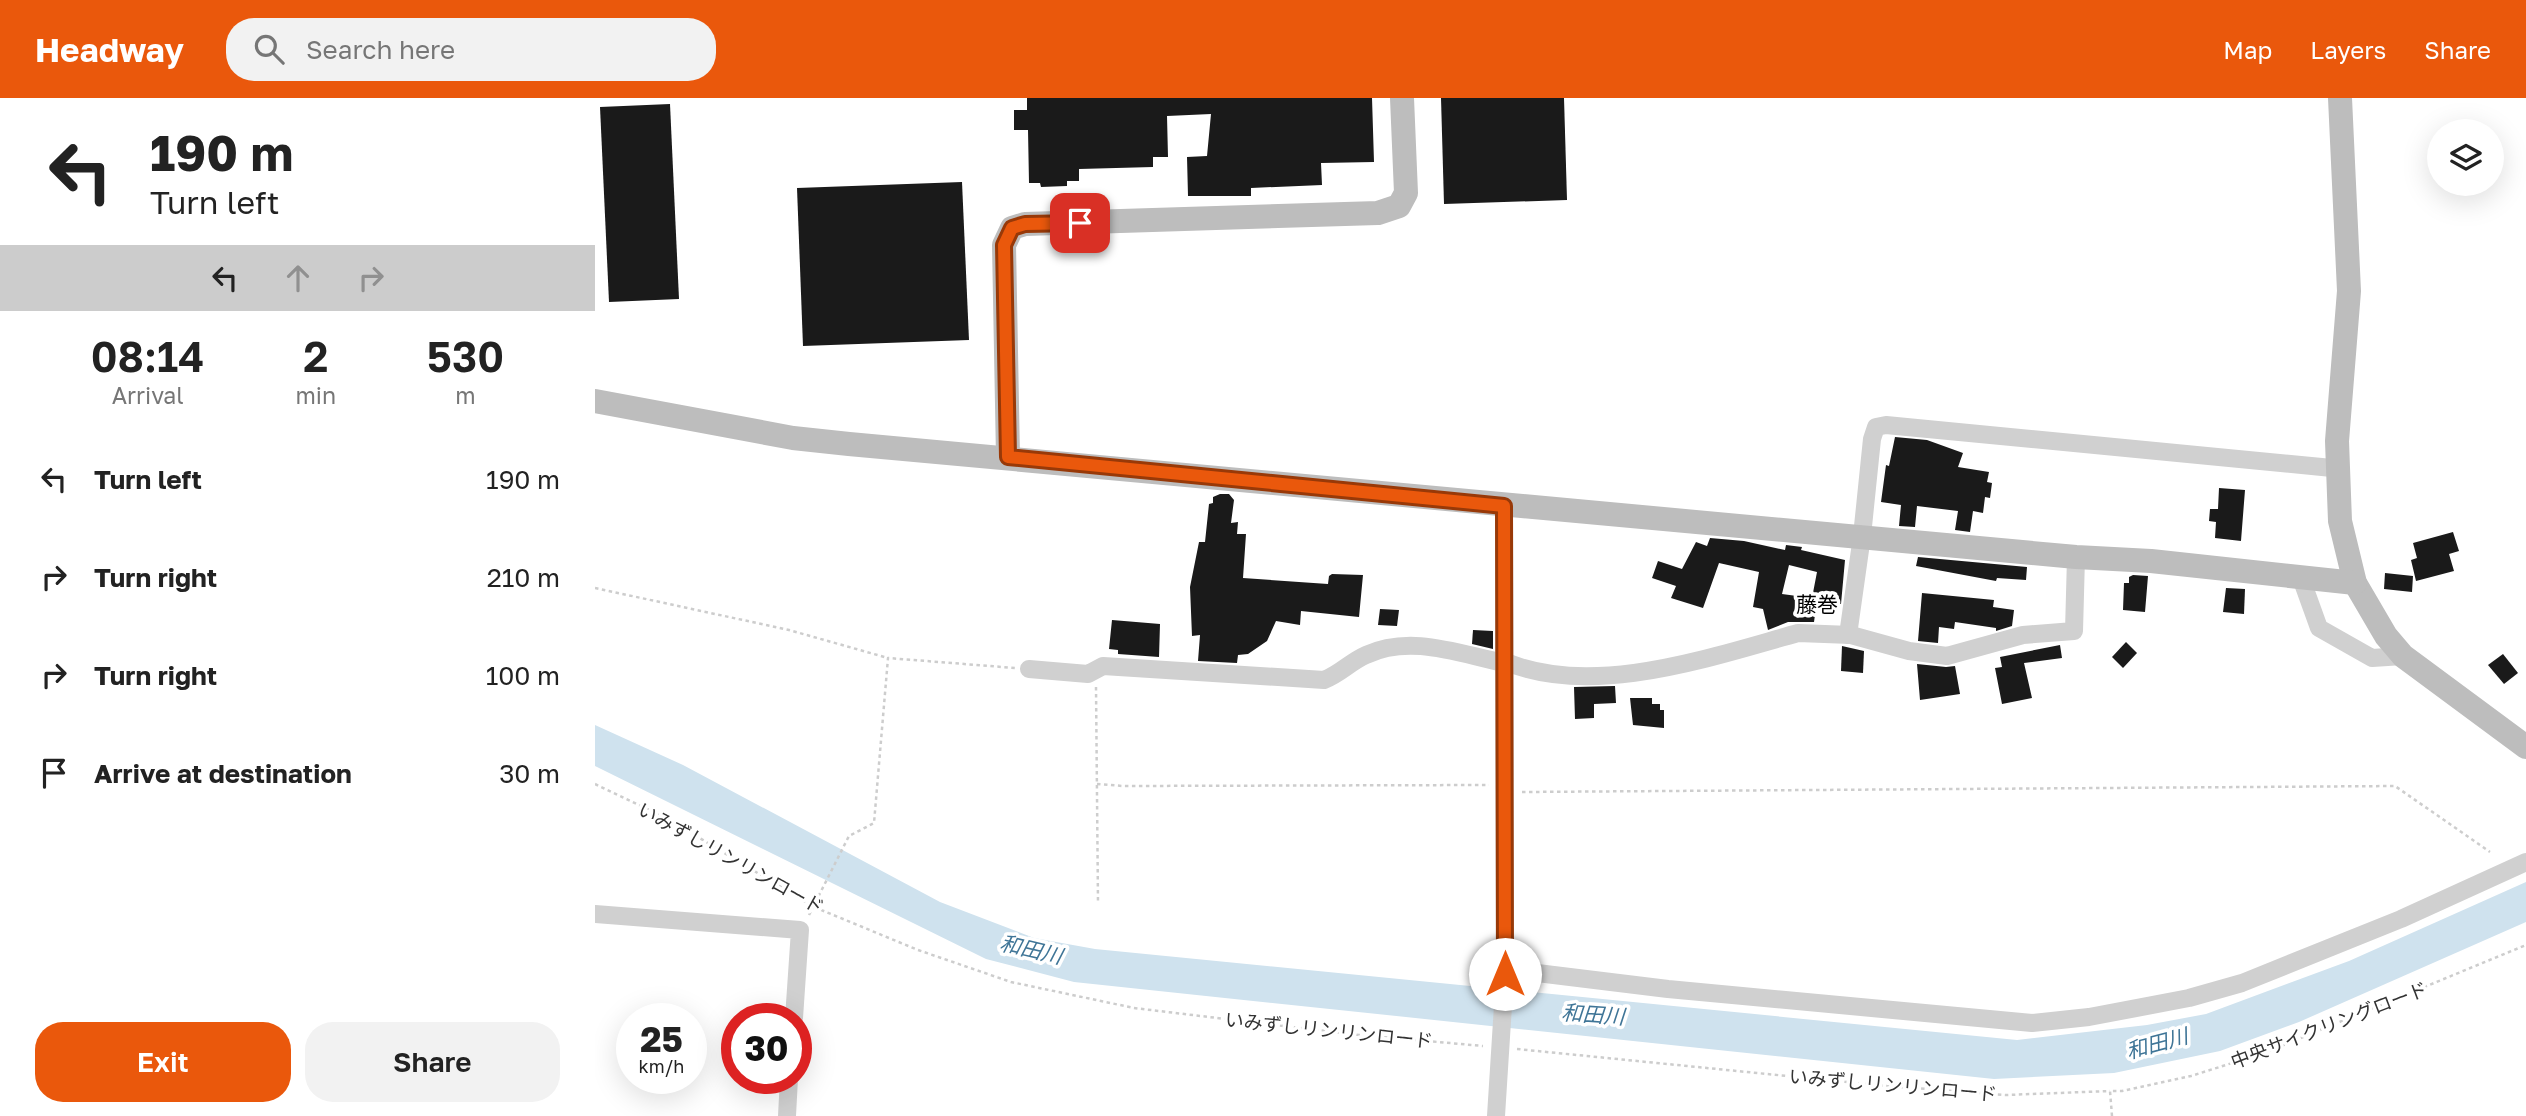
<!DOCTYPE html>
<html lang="en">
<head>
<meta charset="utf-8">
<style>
	:root { --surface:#fff; --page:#f2f2f2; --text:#222; --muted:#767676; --accent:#ea580c }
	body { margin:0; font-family:"Golos Text","Noto Sans JP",sans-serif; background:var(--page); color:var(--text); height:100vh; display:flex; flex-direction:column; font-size:26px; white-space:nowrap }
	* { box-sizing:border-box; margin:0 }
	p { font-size:23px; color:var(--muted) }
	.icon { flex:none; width:38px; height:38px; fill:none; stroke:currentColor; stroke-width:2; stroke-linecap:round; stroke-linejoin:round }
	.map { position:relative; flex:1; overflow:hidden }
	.sheet { display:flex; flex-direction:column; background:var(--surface); width:595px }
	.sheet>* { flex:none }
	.hud { background:#fff; color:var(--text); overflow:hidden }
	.buttons { position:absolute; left:1832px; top:21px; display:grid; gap:14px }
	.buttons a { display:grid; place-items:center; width:77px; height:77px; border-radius:50%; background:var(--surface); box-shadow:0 7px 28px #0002; font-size:35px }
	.speed { position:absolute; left:21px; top:905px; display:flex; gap:14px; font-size:35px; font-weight:700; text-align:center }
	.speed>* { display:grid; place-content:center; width:91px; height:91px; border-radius:50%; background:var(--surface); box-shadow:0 7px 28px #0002; line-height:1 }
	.speed small { font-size:18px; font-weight:400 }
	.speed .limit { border:10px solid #d22; background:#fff; color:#111 }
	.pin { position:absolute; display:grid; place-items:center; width:60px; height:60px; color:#fff; margin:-30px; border-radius:14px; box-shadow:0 4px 10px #0006 }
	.me { position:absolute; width:77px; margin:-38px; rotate:0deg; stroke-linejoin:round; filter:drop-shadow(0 0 5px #0008) }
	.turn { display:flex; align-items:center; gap:24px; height:147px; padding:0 35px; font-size:32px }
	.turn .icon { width:91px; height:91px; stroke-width:2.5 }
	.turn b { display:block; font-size:49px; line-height:60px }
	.lanes { display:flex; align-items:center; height:66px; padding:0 35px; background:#0003; justify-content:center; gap:35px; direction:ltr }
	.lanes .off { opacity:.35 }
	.eta { display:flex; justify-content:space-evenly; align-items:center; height:119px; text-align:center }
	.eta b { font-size:42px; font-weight:600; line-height:49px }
	.button { display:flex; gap:14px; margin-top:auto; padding:14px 35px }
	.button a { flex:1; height:80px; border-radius:28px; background:var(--accent); color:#fff; font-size:28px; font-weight:600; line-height:80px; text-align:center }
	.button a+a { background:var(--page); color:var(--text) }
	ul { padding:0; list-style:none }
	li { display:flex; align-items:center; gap:21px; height:98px; padding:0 35px }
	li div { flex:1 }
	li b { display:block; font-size:26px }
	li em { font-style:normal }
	header { display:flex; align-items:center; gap:42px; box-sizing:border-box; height:98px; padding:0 35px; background:var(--accent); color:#fff }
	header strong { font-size:33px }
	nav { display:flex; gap:38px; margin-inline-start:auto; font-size:24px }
	.search { width:490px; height:63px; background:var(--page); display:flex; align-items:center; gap:18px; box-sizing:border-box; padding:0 24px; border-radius:28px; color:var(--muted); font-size:26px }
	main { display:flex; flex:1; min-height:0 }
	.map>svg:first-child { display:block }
	.water { fill:#cfe2ee }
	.building { fill:#1a1a1a; fill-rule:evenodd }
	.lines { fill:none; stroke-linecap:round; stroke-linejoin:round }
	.path { stroke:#cdcdcd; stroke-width:2.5; stroke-dasharray:3.5 3.5; stroke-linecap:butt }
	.street { stroke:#d0d0d0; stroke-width:18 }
	.secondary { stroke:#bdbdbd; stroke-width:24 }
	.route-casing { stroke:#983908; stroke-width:18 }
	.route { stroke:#ea580c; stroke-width:12 }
	.labels { text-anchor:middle; stroke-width:7; stroke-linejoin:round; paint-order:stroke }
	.street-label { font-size:19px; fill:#333; stroke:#fff }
	.neighbourhood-label { font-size:21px; fill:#000; stroke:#fff }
	.water-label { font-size:21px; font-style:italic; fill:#3f7597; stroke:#fff }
</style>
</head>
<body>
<header>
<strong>Headway</strong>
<div class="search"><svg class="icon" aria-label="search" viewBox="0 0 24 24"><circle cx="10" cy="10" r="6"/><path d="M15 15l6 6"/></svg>Search here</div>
<nav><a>Map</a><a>Layers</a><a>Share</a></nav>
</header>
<main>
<section class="sheet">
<div class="hud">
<div class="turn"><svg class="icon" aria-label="left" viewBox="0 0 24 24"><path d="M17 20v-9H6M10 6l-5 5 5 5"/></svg><div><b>190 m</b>Turn left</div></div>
<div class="lanes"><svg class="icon" aria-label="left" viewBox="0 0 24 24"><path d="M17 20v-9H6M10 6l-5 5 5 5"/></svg><svg class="icon off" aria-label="ahead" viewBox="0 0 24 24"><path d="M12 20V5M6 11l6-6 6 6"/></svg><svg class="icon off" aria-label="right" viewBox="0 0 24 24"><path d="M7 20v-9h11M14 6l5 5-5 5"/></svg></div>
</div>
<div class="eta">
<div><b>08:14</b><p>Arrival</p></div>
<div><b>2</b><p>min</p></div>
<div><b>530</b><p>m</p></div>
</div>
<ul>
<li><svg class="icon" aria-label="left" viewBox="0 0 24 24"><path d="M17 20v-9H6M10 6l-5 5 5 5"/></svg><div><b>Turn left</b></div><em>190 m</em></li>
<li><svg class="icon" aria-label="right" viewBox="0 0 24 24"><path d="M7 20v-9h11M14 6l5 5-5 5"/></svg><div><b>Turn right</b></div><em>210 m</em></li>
<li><svg class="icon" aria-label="right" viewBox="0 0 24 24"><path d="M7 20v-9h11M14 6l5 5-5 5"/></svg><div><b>Turn right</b></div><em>100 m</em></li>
<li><svg class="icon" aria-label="arrive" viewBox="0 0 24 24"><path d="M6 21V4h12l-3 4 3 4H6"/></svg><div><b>Arrive at destination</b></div><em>30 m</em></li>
</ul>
<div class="button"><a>Exit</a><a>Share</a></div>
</section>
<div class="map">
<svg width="1931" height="1018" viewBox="0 0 1931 1018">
	<rect width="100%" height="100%" fill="#fff"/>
	<path class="water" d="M0,627L88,667L345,804L439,840L500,851L1422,942L1552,927L1611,916L1754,863L1931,784V824L1704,924L1625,953L1519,975L1399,981L479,884L391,861L0,668Z"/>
	<g class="building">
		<path d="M432,0H777L779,64L726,65L727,87L656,90V98H593L592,59L612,58L616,16L572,18L573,59H558V69L484,71V83H472V88L446,89L445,85H434L433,32H419V12H432Z"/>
		<path d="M846,0H969L972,102L849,106Z"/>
		<path d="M75,6L84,201L14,204L5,9Z"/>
		<path d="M367,84L374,242L208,248L202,90Z"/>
		<path d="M1300,339L1332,342L1368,355L1363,369L1394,374L1392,384L1397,385L1395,400L1390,399L1388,415L1378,413L1375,434L1360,432L1363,413L1322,408L1320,429L1304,428L1306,407L1286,404L1291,367L1294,368Z"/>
		<path d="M1624,390L1650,392L1646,443L1620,440L1621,424L1614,423L1615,411H1623Z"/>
		<path d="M625,396H634L639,402L636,425L643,424L642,436H651L648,480L733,486L734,478L737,476L768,477L764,519L706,513L705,527L681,523L672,543L653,556L643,557L642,565L603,563L605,537L597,538L595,489L604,444H610L614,406L618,405V399Z"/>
		<path d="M1858,434L1864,453L1854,456L1859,473L1821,483L1816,462L1822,460L1818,445Z"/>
		<path d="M1115,440L1149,443L1190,452L1191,447L1207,449L1206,452L1250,462L1246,506L1222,502L1219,524H1193L1173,532L1168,511L1158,509L1164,474L1124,465L1108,510L1076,500L1081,488L1057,480L1063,463L1087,471L1101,444L1112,448ZM1194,467L1222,474L1217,500L1187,496Z"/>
		<path d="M1323,459L1432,469L1431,482L1402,480L1401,483L1321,468Z"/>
		<path d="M1790,475L1818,478L1817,494L1789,491Z"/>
		<path d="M1538,477L1553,478L1550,514L1528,512L1529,485H1534V479Z"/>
		<path d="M1631,490L1650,491L1649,516L1628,514Z"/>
		<path d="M1327,495L1399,502L1398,509L1419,512L1417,528L1401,533V530L1360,524L1359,531L1344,529L1343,545L1323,543Z"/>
		<path d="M785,511L804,512L802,528L783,527Z"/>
		<path d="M517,522L565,526L564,559L523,556V552L514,551Z"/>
		<path d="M878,532L898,533V551L877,546Z"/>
		<path d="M1531,544L1542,555L1528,570L1517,559Z"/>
		<path d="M1465,547L1467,560L1429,565L1437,600L1407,606L1400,570L1407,569L1405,559Z"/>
		<path d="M1247,548L1269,553L1268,575L1246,573Z"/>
		<path d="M1908,556L1923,575L1909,586L1893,567Z"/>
		<path d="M1322,566L1351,569L1360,568L1365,596L1325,602Z"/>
		<path d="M1020,588L1021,605L999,606V620L980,621L979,589Z"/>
		<path d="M1035,600H1057V606H1065V612H1069V630L1038,627Z"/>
	</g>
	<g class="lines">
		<g class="path">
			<path d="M0,490L194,532L293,560"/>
			<path d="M501,589L503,805"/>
			<path d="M0,686L73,721L219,809L323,852L416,884L539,910L764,937L888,948"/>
			<path d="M502,686L528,688L894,687"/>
			<path d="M927,694L1800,688L1895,754"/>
			<path d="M214,817L254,738L279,725L293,560L420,570"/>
			<path d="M922,951L1292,988L1411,997L1515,993"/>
			<path d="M1517,1018L1515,993H1527L1596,978L1672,954L1931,847"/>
		</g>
		<g class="street">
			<path d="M1706,480L1724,530L1777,560L1808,558"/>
			<path d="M1253,537L1267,438L1277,341L1281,329L1291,327L1737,370"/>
			<path d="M909,563C996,601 1116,559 1203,535L1256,537L1314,553L1352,558L1428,537L1479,533L1481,459"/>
			<path d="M434,571L493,576L508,568L729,582C745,576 755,564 771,557C816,536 864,556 909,565"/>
			<path d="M0,816L205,832L199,920"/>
			<path d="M910,871L1073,891L1437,925L1494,919L1594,900L1647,885L1806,821L1931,764"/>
			<path d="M192,1018L194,980"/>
			<path d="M901,1018L910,876L909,408"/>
		</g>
		<g class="secondary">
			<path d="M1745,0L1754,193L1742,343L1745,423L1760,485L1791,538L1808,558L1931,649"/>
			<path d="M0,303L198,340L254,346L1481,459L1556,463L1760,485"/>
			<path d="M413,359L409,147L417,130L430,126L783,115L804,108L811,95L807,0"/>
		</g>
	</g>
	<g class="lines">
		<g class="route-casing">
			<path id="route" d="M485,125L430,126L417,130L409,147L413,359L909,408L910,876"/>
		</g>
		<use href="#route" class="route"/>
	</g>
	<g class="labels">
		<g class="street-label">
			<text transform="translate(136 760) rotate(29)" y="7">いみずしリンリンロード</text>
			<text transform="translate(1734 927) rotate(-21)" y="7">中央サイクリングロード</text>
			<text transform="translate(734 932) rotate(6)" y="7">いみずしリンリンロード</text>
			<text transform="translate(1298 987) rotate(5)" y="7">いみずしリンリンロード</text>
		</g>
		<g class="neighbourhood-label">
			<text x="1222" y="514">藤巻</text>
		</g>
		<g class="water-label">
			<text transform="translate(436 852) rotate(13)" y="7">和田川</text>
			<text transform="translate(998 917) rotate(4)" y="7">和田川</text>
			<text transform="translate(1562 946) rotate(-15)" y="7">和田川</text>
		</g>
	</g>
</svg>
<div class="buttons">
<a><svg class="icon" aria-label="layers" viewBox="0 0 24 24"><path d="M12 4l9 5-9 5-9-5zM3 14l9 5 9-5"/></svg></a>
</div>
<div class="speed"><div>25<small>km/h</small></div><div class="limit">30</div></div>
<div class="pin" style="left:485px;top:125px;background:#d93025"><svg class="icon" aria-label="arrive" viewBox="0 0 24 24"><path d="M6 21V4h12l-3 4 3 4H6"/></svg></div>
<svg class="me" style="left:910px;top:876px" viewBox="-20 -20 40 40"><circle r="19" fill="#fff"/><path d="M0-13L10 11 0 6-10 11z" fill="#ea580c"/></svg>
</div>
</main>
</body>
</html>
